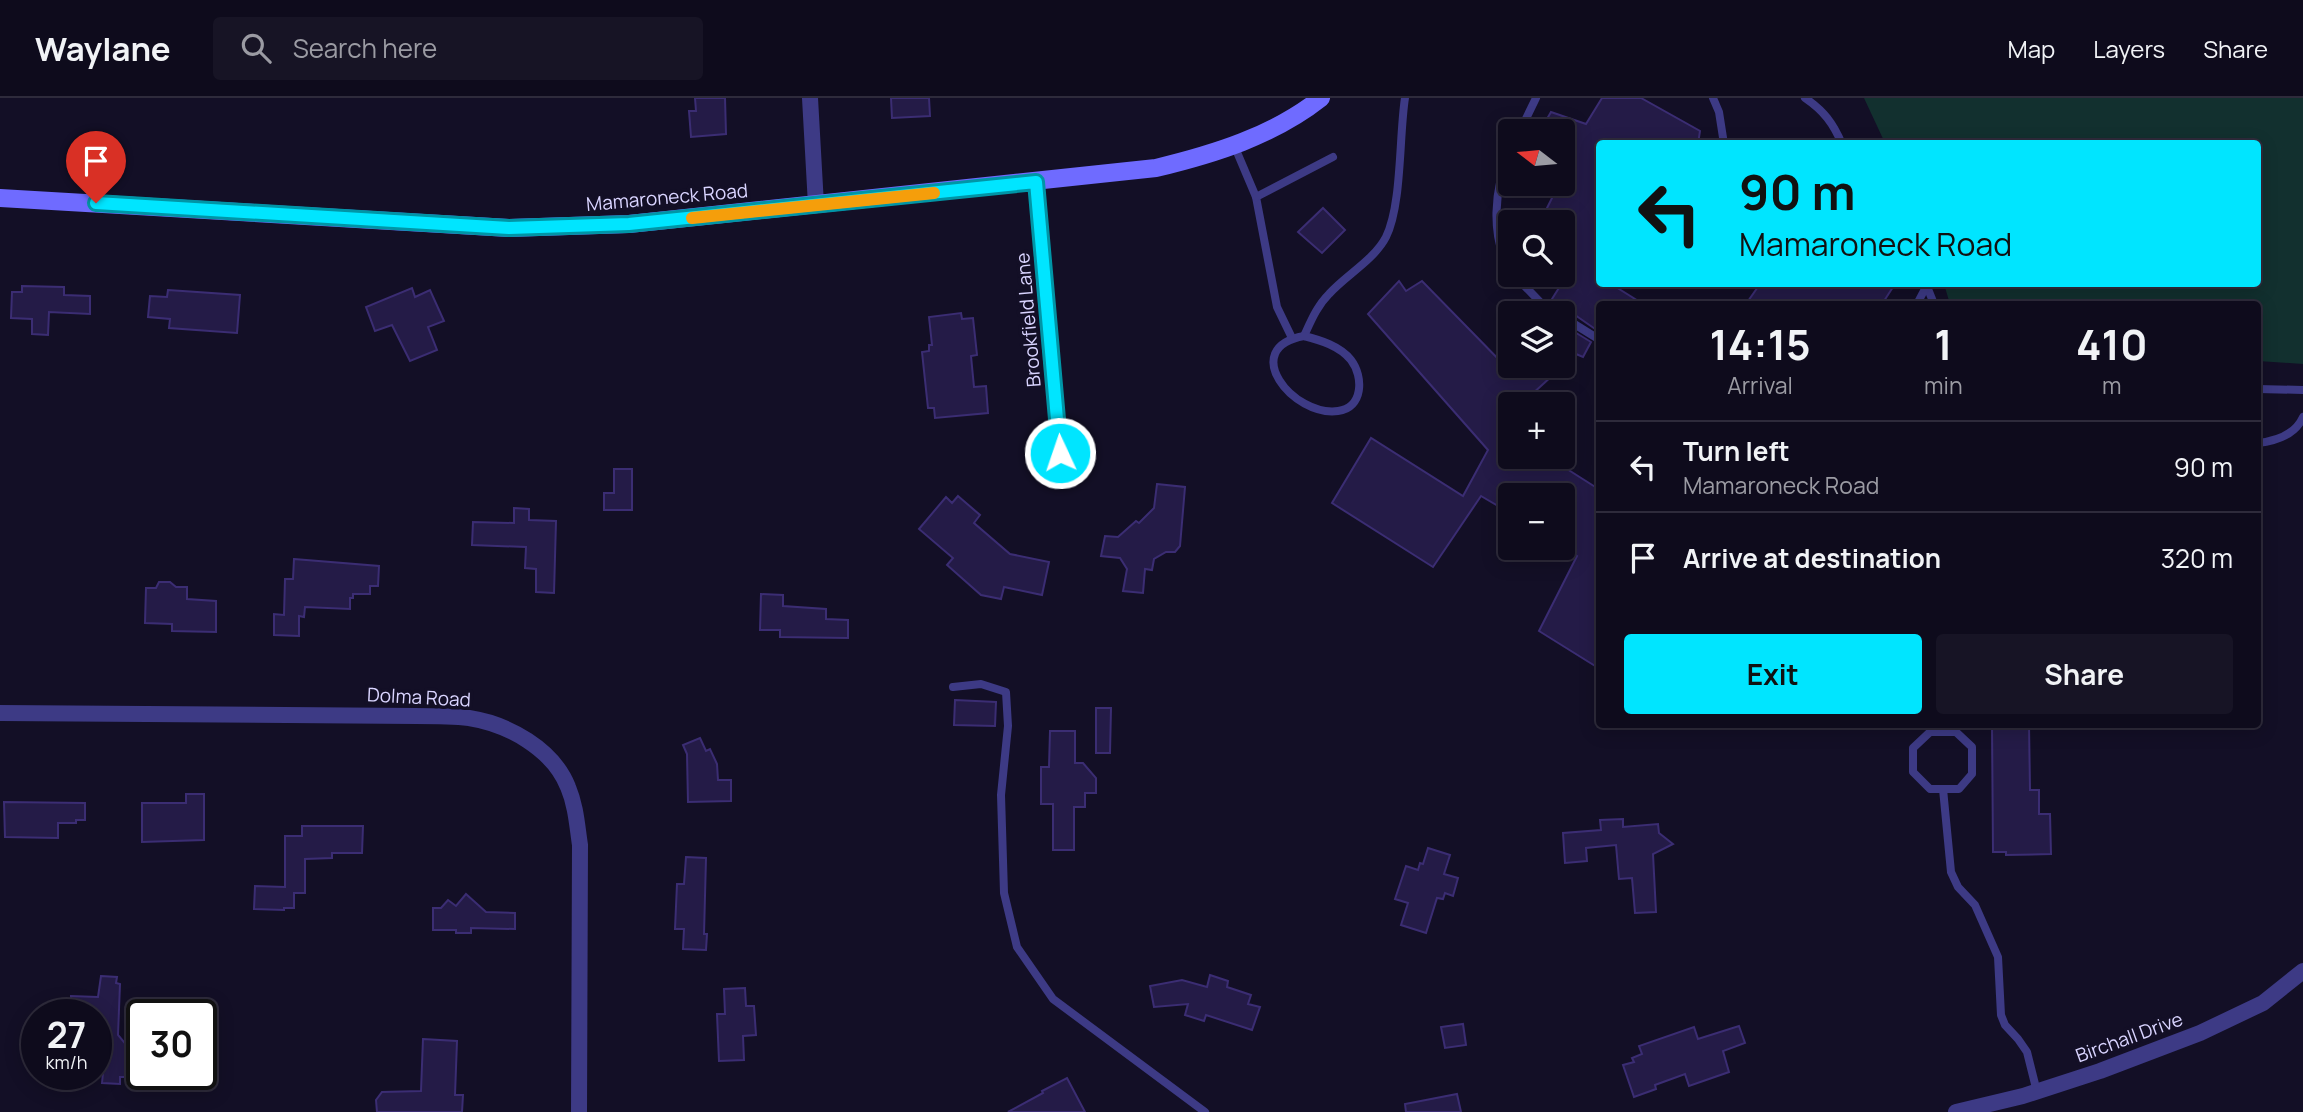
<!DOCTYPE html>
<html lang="en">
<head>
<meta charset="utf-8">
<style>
	:root { --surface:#0e0b1c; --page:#171425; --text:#f1f3f6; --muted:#9b9ba3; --line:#2e2b3b; --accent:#00e5ff }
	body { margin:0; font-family:Manrope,sans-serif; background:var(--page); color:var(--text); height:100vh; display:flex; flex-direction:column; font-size:26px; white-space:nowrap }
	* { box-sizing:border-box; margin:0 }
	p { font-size:23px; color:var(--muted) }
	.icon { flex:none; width:38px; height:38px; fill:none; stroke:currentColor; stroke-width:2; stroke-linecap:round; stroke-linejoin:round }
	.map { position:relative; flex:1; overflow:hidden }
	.drawer { position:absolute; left:1596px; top:203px; width:665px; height:427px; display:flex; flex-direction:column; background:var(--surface); border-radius:7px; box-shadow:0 4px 18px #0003,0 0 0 2px var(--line) }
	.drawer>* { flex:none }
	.top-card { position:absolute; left:1596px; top:42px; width:665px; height:147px; border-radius:7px; box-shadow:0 4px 18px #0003,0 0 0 2px var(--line); background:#00e5ff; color:#111; overflow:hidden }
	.needle { width:46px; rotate:286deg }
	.controls { position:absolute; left:1498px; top:21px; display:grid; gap:14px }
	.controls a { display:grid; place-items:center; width:77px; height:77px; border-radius:7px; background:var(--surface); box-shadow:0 4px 18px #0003,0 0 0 2px var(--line); font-size:35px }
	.speed { position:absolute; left:21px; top:901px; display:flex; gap:14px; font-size:35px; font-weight:700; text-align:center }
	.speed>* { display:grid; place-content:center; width:91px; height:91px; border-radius:50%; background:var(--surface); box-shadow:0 4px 18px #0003,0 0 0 2px var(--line); line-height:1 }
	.speed small { font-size:18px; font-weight:400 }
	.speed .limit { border:4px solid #111; border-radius:10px; background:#fff; color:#111 }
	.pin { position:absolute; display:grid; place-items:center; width:60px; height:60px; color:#fff; margin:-72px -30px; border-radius:50% 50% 50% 0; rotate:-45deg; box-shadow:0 0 7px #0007 }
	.pin .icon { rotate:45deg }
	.me { position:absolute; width:77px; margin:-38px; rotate:357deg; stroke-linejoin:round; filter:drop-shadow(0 0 5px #0008) }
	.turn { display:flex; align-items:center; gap:24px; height:147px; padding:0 28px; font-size:32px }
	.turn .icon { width:91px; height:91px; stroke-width:2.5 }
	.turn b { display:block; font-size:49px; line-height:60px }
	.eta { display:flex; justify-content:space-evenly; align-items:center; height:119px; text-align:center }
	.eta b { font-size:42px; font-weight:700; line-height:49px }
	.action { display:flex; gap:14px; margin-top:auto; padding:14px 28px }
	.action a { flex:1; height:80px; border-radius:7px; background:var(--accent); color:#111; font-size:28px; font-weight:700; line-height:80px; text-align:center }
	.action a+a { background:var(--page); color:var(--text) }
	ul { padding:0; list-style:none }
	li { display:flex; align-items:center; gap:21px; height:91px; padding:0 28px; border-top:2px solid var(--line) }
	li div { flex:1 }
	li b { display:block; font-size:26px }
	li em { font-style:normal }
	header { display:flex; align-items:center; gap:42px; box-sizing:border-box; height:98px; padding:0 35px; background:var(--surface); border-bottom:2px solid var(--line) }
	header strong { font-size:33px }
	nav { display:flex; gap:38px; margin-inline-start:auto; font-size:24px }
	.search { width:490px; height:63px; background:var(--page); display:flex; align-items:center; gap:18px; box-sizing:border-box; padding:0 24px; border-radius:7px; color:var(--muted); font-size:26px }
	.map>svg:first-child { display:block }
	.green { fill:#12302f }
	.building { fill:#241b47; stroke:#3b2d73; stroke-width:2 }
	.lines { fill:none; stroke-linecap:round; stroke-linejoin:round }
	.lane { stroke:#3d3a85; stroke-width:8 }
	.street { stroke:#3d3a85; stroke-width:16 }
	.secondary { stroke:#6f6bff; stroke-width:18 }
	.route-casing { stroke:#0095a6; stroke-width:18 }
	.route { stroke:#00e5ff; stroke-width:12 }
	.slow { stroke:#f59e0b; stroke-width:12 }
	.labels { text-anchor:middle; stroke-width:7; stroke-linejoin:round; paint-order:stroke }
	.street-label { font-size:19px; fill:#d9d4ff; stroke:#130f26 }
</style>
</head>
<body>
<header>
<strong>Waylane</strong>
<div class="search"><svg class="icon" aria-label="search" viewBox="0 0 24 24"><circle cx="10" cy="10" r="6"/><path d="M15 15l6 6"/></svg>Search here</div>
<nav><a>Map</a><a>Layers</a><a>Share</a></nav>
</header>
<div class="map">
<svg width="2303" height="1014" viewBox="0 0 2303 1014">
	<rect width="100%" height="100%" fill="#130f26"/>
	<path class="green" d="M1864,0H2303V266L2258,263V206H1950L1944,186H2258V46L1885,45Z"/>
	<g class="building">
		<path d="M695,0H725L726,36L691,39L689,13H696Z"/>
		<path d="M891,0H929L930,18L892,20Z"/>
		<path d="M1602,0H1641L1700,33L1698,46H1600V186H1611L1643,206H1600L1598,233L1552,201L1562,185L1560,177H1563V124H1540L1559,86H1563V33H1540L1551,14L1586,26Z"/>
		<path d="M1323,110L1345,132L1322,155L1298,134Z"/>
		<path d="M1399,183L1406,193L1422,183L1512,275L1520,268H1563L1521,306H1510V316L1505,321L1510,328V359H1548L1600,392V571L1539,533L1577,458L1563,448V397H1510V415L1481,398L1433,469L1332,405L1371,340L1463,398L1488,352L1368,216Z"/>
		<path d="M1760,186H1895L1882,206H1746Z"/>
		<path d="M22,188L64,189V197L90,198V216L49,214L48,237L32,236V221L11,220L12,194H22Z"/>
		<path d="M412,190L415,199L430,192L444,223L428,229L437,252L410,263L392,227L375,233L366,209Z"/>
		<path d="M168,192L240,197L237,235L169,230L170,221L148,219L150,198L167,199Z"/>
		<path d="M961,215L962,221L973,220L977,257L971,258L974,289L986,288L988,315L935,320L934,310H928L922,254L929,253V247H932L929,219Z"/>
		<path d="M1573,233L1591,244L1583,259L1576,256L1563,268V243Z"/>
		<path d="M614,371H632V412H604V395H614Z"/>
		<path d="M1157,386L1185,389L1180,448L1175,454H1166L1154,461L1152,472L1145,471L1143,495L1123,493L1127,471L1120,460L1101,458L1105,438L1118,439L1136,423L1139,425L1154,410Z"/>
		<path d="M958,398L980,417L974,425L1010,456L1049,464L1042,497L1004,489L1001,501L981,497L947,467L953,460L919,431L946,399L952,405Z"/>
		<path d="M514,410L529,411V422L556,423L554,495L536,494V471L525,470L526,449L472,447L473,424L514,425Z"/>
		<path d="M294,461L379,468L378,488H370V496H353V500H350V511L305,509L304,519L299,518V538L274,537V516L284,517L285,481H293Z"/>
		<path d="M159,484H170L176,489H187V501L216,503V534L172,533V526L145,525L146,490H156Z"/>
		<path d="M761,496L783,497V508L826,511V521L848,522V540L780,539V532H760Z"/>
		<path d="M955,602L996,604L995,628L954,627Z"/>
		<path d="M1096,610H1111L1110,655H1096Z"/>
		<path d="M1995,626H2029L2030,692H2039V716H2050L2051,756L2006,757V754H1993L1992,628Z"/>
		<path d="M1050,633H1075V665H1083L1096,680V695H1085V709H1074V752H1053V706H1041V669H1049Z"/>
		<path d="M700,640L706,653L710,651L717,666L718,682H731V703L688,704L687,656L683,647Z"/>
		<path d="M186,696H204V742L142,744V705H186Z"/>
		<path d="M4,704L85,705V722H76V725H58V740L5,739Z"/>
		<path d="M1623,721V729L1658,726L1659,735L1673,746L1653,756L1656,814L1635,815L1632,780L1619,781L1616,747L1586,750L1587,763L1565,765L1563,735L1601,732L1600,722Z"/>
		<path d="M302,728H363L362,755H332V760L305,761V795H294V810H284V812L254,811L255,788L285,789V738H302Z"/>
		<path d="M1428,750L1450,757L1444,776L1458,780L1453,798L1445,795L1443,801L1437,800L1426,835L1401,827L1408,805L1395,801L1406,768L1418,772L1420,765L1423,766Z"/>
		<path d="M686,759L706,760L704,836H707L706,852L683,851L684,831H675L677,786H684Z"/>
		<path d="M466,796L486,814L515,815V831L471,830V835H456V832H433V810H441L448,802L456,808Z"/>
		<path d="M1210,877L1228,883L1227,889L1251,897L1248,906L1260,909L1252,932L1206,917L1204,923L1185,917L1188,906L1154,909L1150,888L1182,882L1207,889Z"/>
		<path d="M101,878L117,879L116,885L120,886L118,937L128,949H142V977L136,976V979H120V986L102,985L103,975L96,974V917H70L71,898L98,899Z"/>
		<path d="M745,890L746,908H754L756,937L743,938L744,962L719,963L717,916H725L724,891Z"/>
		<path d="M1463,926L1466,947L1445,950L1441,929Z"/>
		<path d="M1739,928L1745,945L1723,953L1729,974L1689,988L1685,976L1655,987L1656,991L1634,999L1623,967L1634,964L1632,960L1642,956L1639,948L1694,929L1698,941Z"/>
		<path d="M423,941L457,943L455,997H463L462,1014H377L376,1002L382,994L421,993Z"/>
		<path d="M1067,980L1085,1014H1008L1043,995L1042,993Z"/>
		<path d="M1457,996L1461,1014H1406L1405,1006Z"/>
	</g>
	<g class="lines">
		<g class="lane">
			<path d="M1713,0L1719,14L1724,46"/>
			<path d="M1805,0C1824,13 1833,25 1842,46"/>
			<path d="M1520,33L1536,0"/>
			<path d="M1234,47L1256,99L1277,209L1292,240"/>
			<path d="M1510,55C1494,90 1490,138 1510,172"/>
			<path d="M1256,99L1333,59"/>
			<path d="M1514,177L1543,207L1557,215"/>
			<path d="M1926,186L1934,206"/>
			<path d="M1917,206L1927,187"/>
			<path d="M1563,219L1600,242"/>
			<path d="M1304,238C1311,223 1317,208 1329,196C1346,177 1374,162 1386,139C1402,107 1399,38 1405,0"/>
			<path d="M1304,238C1320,242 1340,248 1351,262C1364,279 1363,310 1338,313C1293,319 1238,250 1304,238Z"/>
			<path d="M2258,291L2303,292"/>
			<path d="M2258,345C2276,343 2295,337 2303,319"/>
			<path d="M953,589L981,586L1006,594L1008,628L1001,697L1004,795L1017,849L1053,901L1205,1014"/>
			<path d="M1943,691H1930L1913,674V650L1930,634H1956L1972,649V676L1959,691H1943L1951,774L1958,789L1975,807L1998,859L2001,917L2005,927L2018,941L2027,954L2037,994"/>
		</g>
		<g class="street">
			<path d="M810,0L816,107"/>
			<path d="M1036,84L1060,355"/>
			<path d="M0,615L415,618C432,618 451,618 469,620C508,626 553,651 568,689C576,708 577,727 580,747L579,1014"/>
			<path d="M1956,1014L2023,998L2100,973L2200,935L2263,905L2303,873"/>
		</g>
		<path class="secondary" d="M0,100L509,130L629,126L1156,70C1214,56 1273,38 1321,0"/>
	</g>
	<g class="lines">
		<g class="route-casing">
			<path id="route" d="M96,105L509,130L629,126L1036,84L1060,355"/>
		</g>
		<use href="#route" class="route"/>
		<path class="slow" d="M692,120L934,95"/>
	</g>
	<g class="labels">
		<g class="street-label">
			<text transform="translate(667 99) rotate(-5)" y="7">Mamaroneck Road</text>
			<text transform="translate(1028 222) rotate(-95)" y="7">Brookfield Lane</text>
			<text transform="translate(419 599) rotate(3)" y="7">Dolma Road</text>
			<text transform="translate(2129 939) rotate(-20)" y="7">Birchall Drive</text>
		</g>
	</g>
</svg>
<div class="controls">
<a><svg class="needle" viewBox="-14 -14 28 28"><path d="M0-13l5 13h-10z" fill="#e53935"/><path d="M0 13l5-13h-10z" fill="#9b9ba3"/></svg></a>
<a><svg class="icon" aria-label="search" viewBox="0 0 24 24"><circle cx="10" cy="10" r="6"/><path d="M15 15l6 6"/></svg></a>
<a><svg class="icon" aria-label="layers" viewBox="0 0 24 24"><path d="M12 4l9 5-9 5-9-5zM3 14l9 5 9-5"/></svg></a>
<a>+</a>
<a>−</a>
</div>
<div class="speed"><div>27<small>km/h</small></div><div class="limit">30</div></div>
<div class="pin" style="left:96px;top:105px;background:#d93025"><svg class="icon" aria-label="arrive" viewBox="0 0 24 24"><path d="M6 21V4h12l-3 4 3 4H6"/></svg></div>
<svg class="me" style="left:1060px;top:355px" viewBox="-20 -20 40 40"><circle r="17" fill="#00e5ff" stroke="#fff" stroke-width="3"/><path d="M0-11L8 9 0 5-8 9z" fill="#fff"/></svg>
<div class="top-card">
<div class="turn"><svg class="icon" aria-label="left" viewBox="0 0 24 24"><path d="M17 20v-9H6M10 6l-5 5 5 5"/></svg><div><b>90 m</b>Mamaroneck Road</div></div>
</div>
<section class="drawer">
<div class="eta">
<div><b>14:15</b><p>Arrival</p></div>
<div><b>1</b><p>min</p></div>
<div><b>410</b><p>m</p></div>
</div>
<ul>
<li><svg class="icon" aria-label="left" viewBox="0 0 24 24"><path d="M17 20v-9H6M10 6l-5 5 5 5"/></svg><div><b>Turn left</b><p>Mamaroneck Road</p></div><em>90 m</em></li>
<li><svg class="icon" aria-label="arrive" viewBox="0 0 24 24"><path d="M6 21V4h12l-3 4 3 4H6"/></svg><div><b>Arrive at destination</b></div><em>320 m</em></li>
</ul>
<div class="action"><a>Exit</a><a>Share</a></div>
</section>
</div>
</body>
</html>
